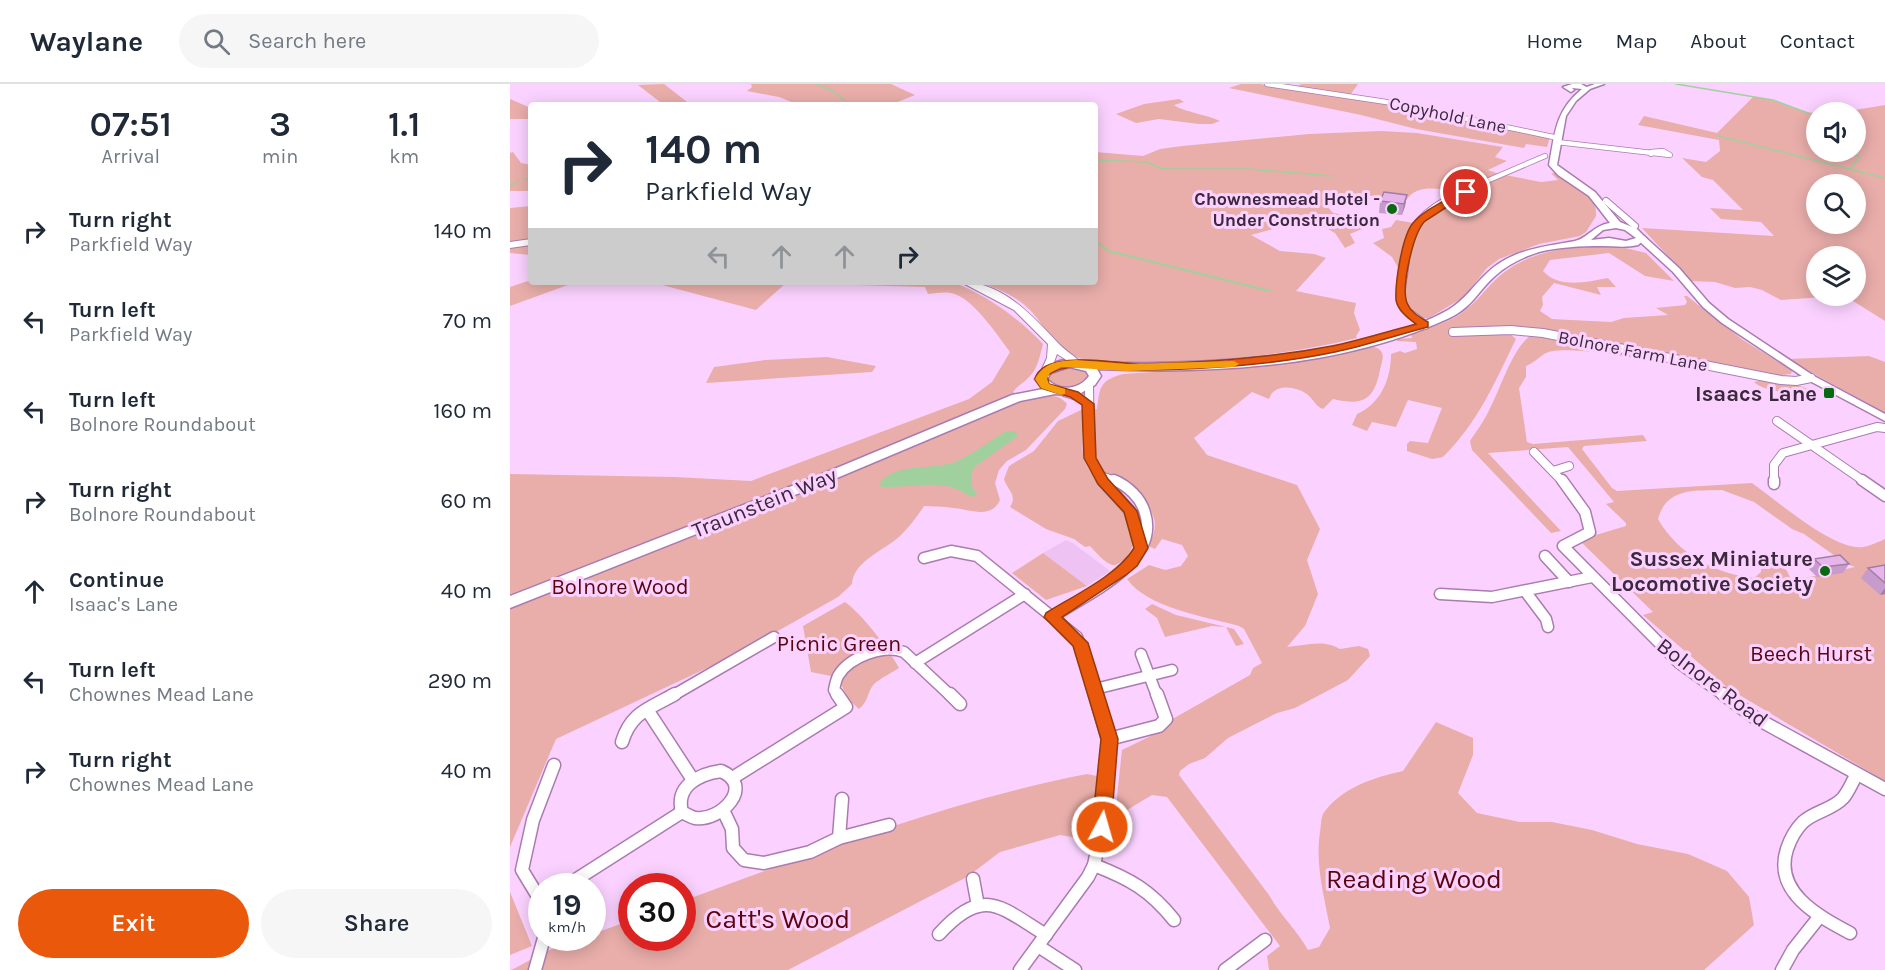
<!DOCTYPE html>
<html lang="en">
<head>
<meta charset="utf-8">
<style>
	:root { --surface:#fff; --page:#f6f6f7; --text:#1f2937; --muted:#747a83; --line:#e0e1e3; --accent:#ea580c }
	body { margin:0; font-family:Karla,sans-serif; background:var(--page); color:var(--text); height:100vh; display:flex; flex-direction:column; font-size:22px; white-space:nowrap }
	* { box-sizing:border-box; margin:0 }
	p { font-size:20px; color:var(--muted) }
	.icon { flex:none; width:33px; height:33px; fill:none; stroke:currentColor; stroke-width:2; stroke-linecap:round; stroke-linejoin:round }
	.map { position:relative; flex:1; overflow:hidden }
	.drawer { display:flex; flex-direction:column; background:var(--surface); width:510px }
	.drawer>* { flex:none }
	.banner { position:absolute; left:18px; top:18px; width:570px; height:183px; border-radius:6px; box-shadow:0 3px 15px #0003; background:#fff; color:var(--text); overflow:hidden }
	.fabs { position:absolute; left:1296px; top:18px; display:grid; gap:12px }
	.fabs a { display:grid; place-items:center; width:60px; height:60px; border-radius:50%; background:var(--surface); box-shadow:0 3px 15px #0003; font-size:30px }
	.speed { position:absolute; left:18px; top:789px; display:flex; gap:12px; font-size:30px; font-weight:700; text-align:center }
	.speed>* { display:grid; place-content:center; width:78px; height:78px; border-radius:50%; background:var(--surface); box-shadow:0 3px 15px #0003; line-height:1 }
	.speed small { font-size:15px; font-weight:400 }
	.speed .limit { border:9px solid #d22; background:#fff; color:#111 }
	.pin { position:absolute; display:grid; place-items:center; width:51px; height:51px; color:#fff; margin:-26px; border:3px solid #fff; border-radius:50%; box-shadow:0 2px 6px #0007 }
	.me { position:absolute; width:66px; margin:-33px; rotate:6deg; stroke-linejoin:round; filter:drop-shadow(0 0 4px #0008) }
	.turn { display:flex; align-items:center; gap:21px; height:126px; padding:0 18px; font-size:27px }
	.turn .icon { width:78px; height:78px; stroke-width:2.5 }
	.turn b { display:block; font-size:42px; line-height:51px }
	.lanes { display:flex; align-items:center; height:57px; padding:0 18px; background:#0003; justify-content:center; gap:30px; direction:ltr }
	.lanes .off { opacity:.35 }
	.eta { display:flex; justify-content:space-evenly; align-items:center; height:102px; text-align:center }
	.eta b { font-size:36px; font-weight:600; line-height:42px }
	.action { display:flex; gap:12px; margin-top:auto; padding:12px 18px }
	.action a { flex:1; height:69px; border-radius:36px; background:var(--accent); color:#fff; font-size:24px; font-weight:600; line-height:69px; text-align:center }
	.action a+a { background:var(--page); color:var(--text) }
	ul { padding:0; list-style:none }
	li { display:flex; align-items:center; gap:18px; height:90px; padding:0 18px }
	li div { flex:1 }
	li b { display:block; font-size:22px }
	li em { font-style:normal }
	header { display:flex; align-items:center; gap:36px; box-sizing:border-box; height:84px; padding:0 30px; background:var(--surface); border-bottom:2px solid var(--line) }
	header strong { font-size:28px }
	nav { display:flex; gap:33px; margin-inline-start:auto; font-size:21px }
	.search { width:420px; height:54px; background:var(--page); display:flex; align-items:center; gap:15px; box-sizing:border-box; padding:0 21px; border-radius:33px; color:var(--muted); font-size:22px }
	main { display:flex; flex:1; min-height:0 }
	.map>svg:first-child { display:block }
	.built { fill:#eec2f2 }
	.green { fill:#e9aeaa; fill-rule:evenodd }
	.water { fill:#a0d09e }
	.lines { fill:none; stroke-linecap:round; stroke-linejoin:round }
	.stream-far1 { stroke:#a0d09e; stroke-width:1.5 }
	.stream { stroke:#a0d09e; stroke-width:2 }
	.minor-far4-casing { stroke:#ab7bb0; stroke-width:6 }
	.minor-far3-casing { stroke:#ab7bb0; stroke-width:8 }
	.minor-far2-casing { stroke:#ab7bb0; stroke-width:10 }
	.minor-far1-casing { stroke:#ab7bb0; stroke-width:13 }
	.minor-casing { stroke:#ab7bb0; stroke-width:15 }
	.secondary-casing { stroke:#ab7bb0; stroke-width:3 }
	.primary-casing { stroke:#ab7bb0; stroke-width:2 }
	.trunk-casing { stroke:#ab7bb0; stroke-width:3 }
	.minor-far4 { stroke:#fff; stroke-width:4.5 }
	.minor-far3 { stroke:#fff; stroke-width:6 }
	.minor-far2 { stroke:#fff; stroke-width:8 }
	.minor-far1 { stroke:#fff; stroke-width:10 }
	.minor { stroke:#fff; stroke-width:12 }
	.secondary { fill:#fff; fill-rule:evenodd }
	.primary { fill:#fff; fill-rule:evenodd }
	.trunk { fill:#fff; fill-rule:evenodd }
	.wall { fill:#c79bcb }
	.shaded-wall { fill:#a27ea5 }
	.building { fill:#e7b4ec; stroke:#a27ea5; stroke-width:1.5 }
	.route { fill:#ea580c; stroke:#983908; stroke-width:1.5 }
	.slow { fill:#f59e0b }
	.poi-dot { fill:#096812; stroke:#fbd2ff; stroke-width:2 }
	.labels { text-anchor:middle; stroke-width:6; stroke-linejoin:round; paint-order:stroke }
	.far-street-label { font-size:18px; fill:#3b283d; stroke:#fbd2ff }
	.far-poi-label { font-size:18px; font-weight:bold; fill:#3b283d; stroke:#fbd2ff; text-anchor:end }
	.poi-label { font-size:22px; font-weight:bold; fill:#3b283d; stroke:#fbd2ff; text-anchor:end }
	.street-label { font-size:22px; fill:#3b283d; stroke:#fbd2ff }
	.park-label { font-size:22px; fill:#5b050e; stroke:#fbd2ff }
	.near-park-label { font-size:27px; fill:#5b050e; stroke:#fbd2ff }
</style>
</head>
<body>
<header>
<strong>Waylane</strong>
<div class="search"><svg class="icon" aria-label="search" viewBox="0 0 24 24"><circle cx="10" cy="10" r="6"/><path d="M15 15l6 6"/></svg>Search here</div>
<nav><a>Home</a><a>Map</a><a>About</a><a>Contact</a></nav>
</header>
<main>
<section class="drawer">
<div class="eta">
<div><b>07:51</b><p>Arrival</p></div>
<div><b>3</b><p>min</p></div>
<div><b>1.1</b><p>km</p></div>
</div>
<ul>
<li><svg class="icon" aria-label="right" viewBox="0 0 24 24"><path d="M7 20v-9h11M14 6l5 5-5 5"/></svg><div><b>Turn right</b><p>Parkfield Way</p></div><em>140 m</em></li>
<li><svg class="icon" aria-label="left" viewBox="0 0 24 24"><path d="M17 20v-9H6M10 6l-5 5 5 5"/></svg><div><b>Turn left</b><p>Parkfield Way</p></div><em>70 m</em></li>
<li><svg class="icon" aria-label="left" viewBox="0 0 24 24"><path d="M17 20v-9H6M10 6l-5 5 5 5"/></svg><div><b>Turn left</b><p>Bolnore Roundabout</p></div><em>160 m</em></li>
<li><svg class="icon" aria-label="right" viewBox="0 0 24 24"><path d="M7 20v-9h11M14 6l5 5-5 5"/></svg><div><b>Turn right</b><p>Bolnore Roundabout</p></div><em>60 m</em></li>
<li><svg class="icon" aria-label="ahead" viewBox="0 0 24 24"><path d="M12 20V5M6 11l6-6 6 6"/></svg><div><b>Continue</b><p>Isaac's Lane</p></div><em>40 m</em></li>
<li><svg class="icon" aria-label="left" viewBox="0 0 24 24"><path d="M17 20v-9H6M10 6l-5 5 5 5"/></svg><div><b>Turn left</b><p>Chownes Mead Lane</p></div><em>290 m</em></li>
<li><svg class="icon" aria-label="right" viewBox="0 0 24 24"><path d="M7 20v-9h11M14 6l5 5-5 5"/></svg><div><b>Turn right</b><p>Chownes Mead Lane</p></div><em>40 m</em></li>
</ul>
<div class="action"><a>Exit</a><a>Share</a></div>
</section>
<div class="map">
<svg width="1375" height="886" viewBox="0 0 1375 886">
	<rect width="100%" height="100%" fill="#fbd2ff"/>
	<path class="built" d="M556,456L563,459L600,487L577,502L533,469Z"/>
	<g class="green">
		<path d="M154,0L181,21H154L128,1Z"/>
		<path d="M241,0H381L405,11L380,21H289L269,13L237,7L242,3Z"/>
		<path d="M731,0H750L882,20L1040,53L1037,63L1016,60L1014,64L906,45L851,31L719,4Z"/>
		<path d="M792,0H848L840,11L783,3Z"/>
		<path d="M1243,13C1266,14 1285,28 1306,29V68H1346V28H1333L1375,21V237L1335,212H1346V172H1306V212H1328L1271,216L1252,206L1240,203L1225,204L1205,198L1181,197L1132,144L1264,152L1251,138L1211,135L1200,124L1233,126L1203,96L1192,93L1172,74L1196,78L1210,67L1209,56L1128,41L1134,32L1207,49ZM1346,100V140H1306V100Z"/>
		<path d="M0,15L21,24V35H0Z"/>
		<path d="M669,15L674,18L664,21C671,27 698,31 710,37L702,40H689L649,35L626,39L606,30L634,20Z"/>
		<path d="M871,47L907,49L993,63L985,73L997,77L978,86L989,90C978,95 966,103 954,105C937,110 911,95 896,116C871,114 841,106 817,115L815,120L823,129L845,133L852,145L840,150L845,159L835,164L825,149L800,135L741,151L770,167L804,170L816,174L786,207L846,219L844,229L850,246L846,252L847,254C777,271 707,278 635,278C612,278 586,281 563,272C545,265 533,239 520,226C507,212 486,204 468,198H585V68L633,72L650,65L672,62L799,50Z"/>
		<path d="M3,68L11,79L21,81V107H0V69Z"/>
		<path d="M1041,89H1045C1062,99 1088,109 1086,132L1076,148L1070,152L1029,160L989,175L977,184L954,213L919,234H912L899,225L895,209L898,187H890L882,173L863,159L874,154L872,145L881,143L886,136L910,140L923,129L951,112L995,91L1031,98L1048,96Z"/>
		<path d="M21,122V171L0,169V124Z"/>
		<path d="M1075,161H1103L1136,169L1164,197L1135,192L1099,169L1040,176L1033,187C1050,205 1076,198 1098,194L1106,203H1087L1091,211L1044,199L1032,213L1033,221L1030,227L1042,235L1101,238L1114,234L1158,231L1146,224L1175,221L1177,218L1174,212H1177L1233,256L1275,282L1282,287L1281,290L1263,292L1094,256L1000,250L1006,255C984,300 969,337 933,373L922,375L897,367V360L900,357L918,359L932,324L898,316L886,343L862,338L857,347L842,341L847,330C871,320 881,294 881,270L890,267L895,269L907,265L906,258L887,257V255L902,254L901,250C916,244 935,240 949,231C967,219 976,203 992,190C1016,170 1046,166 1075,161Z"/>
		<path d="M21,196V198H66L0,222V203Z"/>
		<path d="M141,198H442C477,211 507,233 533,260C530,271 528,284 520,292C513,300 510,299 503,308L513,316C527,313 546,306 557,320L555,325L516,366L497,377L489,386L485,399L490,416C481,436 459,425 443,424C433,422 423,423 414,422C407,433 399,443 390,452C375,466 343,477 342,500L328,513L229,569L46,655L0,763V390L165,393L241,397L459,315L482,298L500,268C488,252 466,219 447,211C438,207 428,209 418,210L415,203L276,199L246,226Z"/>
		<path d="M1023,250L1142,273L1132,275C1113,272 1051,261 1036,269C1029,273 1024,279 1016,282V293L1009,304L1017,358L1023,360L1133,351L1137,357L1074,362L1072,365L1102,404L1107,407L1242,399C1266,416 1324,467 1353,463C1360,462 1368,458 1375,455V697L1219,605L1133,531L1143,528L1069,456L1116,442V439L1096,420L1104,418L1058,363L978,369L1051,447L1041,449L962,366L960,357C967,346 975,336 980,324C991,304 1003,261 1023,250ZM1212,406L1244,418L1282,445L1294,450L1335,479L1345,483L1282,497L1277,487L1259,471L1252,476L1251,488L1244,494C1205,490 1168,470 1148,435C1157,403 1184,407 1212,406Z"/>
		<path d="M859,262C863,263 868,263 871,267C875,273 871,280 870,286C864,317 852,322 823,315L813,325C805,322 804,316 798,311C786,302 764,299 759,315L742,308L684,354L697,371L787,401L810,445L797,476L808,510L795,542L777,563C795,561 815,555 830,565L849,562L858,565L860,572L838,596L785,624L767,629L718,654L695,674L679,680L670,687L669,691L759,811C770,831 787,846 798,866L809,863L820,844C814,811 805,781 810,748C811,742 811,734 813,730C830,704 865,693 893,687L926,638L963,654V671L948,709L967,729L1010,738H1042L1082,746L1127,760L1178,770L1217,787L1239,813L1244,841L1194,886H759L757,872L770,862L657,713L642,711L612,729L606,722L612,666L649,648L652,641L740,591L743,584L752,579L734,545L729,542C697,533 637,524 617,495L639,481L655,486L671,482L678,472L672,461L652,455L645,465L638,462C665,416 604,410 588,381C579,366 583,343 583,325H587C590,303 589,297 613,290L749,281Z"/>
		<path d="M1359,272L1375,278V329L1277,275Z"/>
		<path d="M317,273L366,282L362,288L196,299L204,283L255,276Z"/>
		<path d="M558,282L575,285L579,292C568,308 552,305 537,296V291Z"/>
		<path d="M1256,295L1290,302L1304,307C1291,312 1254,308 1244,298Z"/>
		<path d="M573,325C576,343 568,363 576,380C587,404 641,437 619,469C616,474 612,479 605,481C597,482 586,468 580,462L575,463L564,455L536,445L500,423C508,411 497,406 494,395L499,382L524,367L548,337Z"/>
		<path d="M533,469L577,502L536,516L502,489Z"/>
		<path d="M335,518C352,530 379,565 389,584C381,589 371,594 364,600C357,608 359,617 349,625L338,615L332,602L321,592L301,588L293,542Z"/>
		<path d="M642,520L666,531L716,543L724,545L734,560L726,562L716,543L702,542L655,553L647,534L635,525Z"/>
		<path d="M577,690L587,692L585,741L568,754L550,751L490,768L457,793L278,886H1C26,874 55,854 82,854L83,850L121,836L122,854H172L173,817C305,769 438,717 577,690Z"/>
		<path d="M0,808L22,862L0,871Z"/>
	</g>
	<path class="water" d="M496,347H505L508,352L463,384L461,400L467,411L461,413C456,410 450,406 444,404C423,396 391,406 368,402C383,377 421,387 445,378C462,371 480,357 496,347Z"/>
	<g class="lines">
		<g class="stream-far1">
			<path d="M307,0L323,7L340,21"/>
			<path d="M1166,0L1263,16L1306,32"/>
			<path d="M1208,52L1375,94"/>
			<path d="M585,76L636,78L653,85H738L822,92"/>
			<path d="M1341,85L1349,73L1343,68"/>
			<path d="M14,95L21,96"/>
			<path d="M0,101L7,99L8,96"/>
		</g>
		<g class="stream">
			<path d="M0,101L3,100"/>
			<path d="M585,157L599,167L760,207"/>
		</g>
		<g class="minor-far4-casing">
			<g id="minor-far4">
				<path d="M757,0L883,19L1048,54"/>
				<path d="M1047,58L1160,71L1153,67L1141,68V70"/>
				<path d="M965,102L1035,72"/>
			</g>
		</g>
		<g class="minor-far3-casing">
			<g id="minor-far3">
				<path d="M1096,117L1125,142"/>
				<path d="M901,231C889,220 891,207 894,192C896,178 896,163 901,150C911,125 946,111 968,100"/>
			</g>
		</g>
		<g class="minor-far2-casing">
			<g id="minor-far2">
				<path d="M900,230L915,241"/>
				<path d="M943,248L1001,246L1033,249L1271,296L1286,297L1301,294"/>
				<path d="M579,301L580,374L593,398"/>
				<path d="M554,308L570,313L578,320"/>
				<path d="M1267,337L1355,398"/>
				<path d="M1024,368L1053,398"/>
				<path d="M1043,387L1059,382"/>
				<path d="M591,392L608,398"/>
				<path d="M1264,398V381L1273,369L1367,343L1375,344"/>
			</g>
		</g>
		<g class="minor-far1-casing">
			<g id="minor-far1">
				<path d="M592,396L620,427L631,464"/>
				<path d="M1052,396L1075,428L1080,448L1053,462L1169,579L1215,612"/>
				<path d="M1264,396V400"/>
				<path d="M1352,396L1375,412"/>
				<path d="M1035,472L1059,498"/>
				<path d="M414,474L441,467L467,472L567,553L586,612"/>
				<path d="M1015,507L1036,535L1038,543"/>
				<path d="M930,510L982,513L1082,493"/>
				<path d="M542,533C575,511 651,479 635,429C631,414 618,402 604,396"/>
				<path d="M631,570L647,612"/>
				<path d="M405,579L515,510"/>
				<path d="M585,605L662,586"/>
				<path d="M162,612L264,553"/>
				<path d="M328,612L324,606C325,601 326,596 328,592C339,573 374,560 394,568L441,612"/>
			</g>
		</g>
		<g class="minor-casing">
			<g id="minor">
				<path d="M440,610L450,620"/>
				<path d="M1213,610L1244,633L1375,705"/>
				<path d="M138,627L183,696"/>
				<path d="M599,655L649,642L656,635L647,610"/>
				<path d="M112,658C121,628 139,625 165,610"/>
				<path d="M211,687C246,702 210,738 185,734C181,733 176,730 172,728C165,702 189,690 211,687Z"/>
				<path d="M224,693L336,623L327,610"/>
				<path d="M213,726L222,745L223,764L234,776L254,779L300,768L329,754L379,741"/>
				<path d="M329,754L332,715"/>
				<path d="M584,781C620,795 640,806 664,836"/>
				<path d="M463,795L468,822"/>
				<path d="M56,802L172,728"/>
				<path d="M32,819L12,786L23,736L44,681"/>
				<path d="M1340,849C1308,832 1263,808 1277,765C1280,756 1286,745 1293,738C1305,727 1322,726 1333,714C1339,707 1342,698 1347,690"/>
				<path d="M429,850C474,801 490,823 536,851"/>
				<path d="M528,862L565,886"/>
				<path d="M25,886L34,854"/>
				<path d="M510,886L578,793L584,781L592,743L600,663L585,610"/>
				<path d="M715,886L755,856"/>
				<path d="M1272,886L1283,866L1310,832"/>
			</g>
		</g>
		<g class="secondary-casing">
			<g id="secondary">
				<path d="M1085,0H1094L1077,6L1074,4Z"/>
				<path d="M1128,152H1134L1169,184L1199,219L1218,235L1304,292L1375,330V337L1298,296L1212,239L1193,223L1163,188L1128,156Z"/>
			</g>
		</g>
		<g class="primary-casing">
			<g id="primary">
				<path d="M21,155V161L0,164V158Z"/>
				<path d="M451,198C494,198 523,233 550,261C557,268 565,272 571,279L566,282L547,270L540,289H532L531,287L537,274L538,260L504,226Z"/>
			</g>
		</g>
		<g class="trunk-casing">
			<path id="trunk" d="M1062,0H1071L1080,5L1066,17L1056,32L1047,81L1085,108L1110,138L1127,145L1136,154L1128,161C1116,164 1104,162 1092,162C1071,162 1049,163 1029,168C1013,173 997,181 985,192C965,210 963,224 935,236C828,284 702,290 587,285L591,292L585,301L571,309L558,311L545,310L510,317L315,399L0,524V512L305,393L502,311L533,305L525,295C531,285 545,275 559,276C578,276 598,279 617,279C675,280 732,276 790,269C836,262 897,249 938,226C955,216 963,202 977,189C1002,165 1033,163 1065,157C1078,154 1084,141 1100,139L1079,112L1048,91L1039,81C1045,49 1045,27 1072,5L1062,4L1064,6L1061,8L1053,3ZM1106,144L1115,146L1126,154L1116,157L1099,154L1081,156L1093,146ZM559,283L576,287L579,292C569,306 549,308 537,295L541,289Z"/>
		</g>
		<use href="#minor-far4" class="minor-far4"/>
		<use href="#minor-far3" class="minor-far3"/>
		<use href="#minor-far2" class="minor-far2"/>
		<use href="#minor-far1" class="minor-far1"/>
		<use href="#minor" class="minor"/>
		<use href="#secondary" class="secondary"/>
		<use href="#primary" class="primary"/>
		<use href="#trunk" class="trunk"/>
	</g>
	<g class="wall">
		<path d="M897,111L895,122L892,131L869,129L870,117Z"/>
		<path d="M1304,475L1339,480L1333,489L1307,493L1298,484Z"/>
		<path d="M1375,481V510L1370,511L1351,494L1358,484Z"/>
	</g>
	<g class="shaded-wall">
		<path d="M897,111L895,122L892,131L894,120Z"/>
		<path d="M1375,504V510L1370,511Z"/>
	</g>
	<g class="building">
		<path d="M874,108L897,111L894,120L870,117Z"/>
		<path d="M1330,471L1339,480L1313,483L1304,475Z"/>
		<path d="M1375,481V499L1358,484Z"/>
	</g>
	<path class="route" d="M953,106L960,108L915,137C903,149 891,203 897,219C901,229 910,233 918,238V243C887,251 857,261 825,268C763,281 699,285 635,286C607,287 559,274 537,292L539,300L568,308L584,320L586,374L598,395L627,427L638,464L627,482L616,491L552,533L578,559L608,655L601,743L598,749L592,751L585,749L582,743L591,655L563,562L534,533L536,529C563,512 608,491 624,464L614,428L588,400L574,374L572,321L560,313L531,304L525,295C533,264 608,280 632,280C696,279 759,274 822,262C851,256 879,247 906,240C898,234 888,227 886,216C885,199 892,152 903,139C915,125 937,116 953,106Z"/>
	<path class="slow" d="M566,276L617,280L724,277L729,280L724,283L617,287L551,283L540,289L537,295L539,300L555,305V310L551,311L531,304L525,295C535,278 548,277 566,276Z"/>
	<g class="poi-dot">
		<circle cx="882" cy="125" r="6"/>
		<rect x="1313" y="303" width="12" height="12" rx="3"/>
		<circle cx="1315" cy="487" r="6"/>
	</g>
	<g class="labels">
		<g class="far-street-label">
			<text transform="translate(938 31) rotate(12)" y="6">Copyhold Lane</text>
			<text transform="translate(1123 267) rotate(11)" y="6">Bolnore Farm Lane</text>
		</g>
		<g class="far-poi-label">
			<text x="870" y="121">Chownesmead Hotel -<tspan x="870" dy="21">Under Construction</tspan></text>
		</g>
		<g class="poi-label">
			<text x="1307" y="317">Isaacs Lane</text>
			<text x="1303" y="482">Sussex Miniature<tspan x="1303" dy="25">Locomotive Society</tspan></text>
		</g>
		<g class="street-label">
			<text transform="translate(254 418) rotate(-22)" y="8">Traunstein Way</text>
			<text transform="translate(1203 598) rotate(37)" y="8">Bolnore Road</text>
		</g>
		<g class="park-label">
			<text x="110" y="510">Bolnore Wood</text>
			<text x="329" y="567">Picnic Green</text>
			<text x="1301" y="577">Beech Hurst</text>
		</g>
		<g class="near-park-label">
			<text x="904" y="804">Reading Wood</text>
			<text x="268" y="844">Catt's Wood</text>
		</g>
	</g>
</svg>
<div class="fabs">
<a><svg class="icon" aria-label="sound" viewBox="0 0 24 24"><path d="M4 9h4l5-4v14l-5-4H4zM17 9q2 3 0 6"/></svg></a>
<a><svg class="icon" aria-label="search" viewBox="0 0 24 24"><circle cx="10" cy="10" r="6"/><path d="M15 15l6 6"/></svg></a>
<a><svg class="icon" aria-label="layers" viewBox="0 0 24 24"><path d="M12 4l9 5-9 5-9-5zM3 14l9 5 9-5"/></svg></a>
</div>
<div class="speed"><div>19<small>km/h</small></div><div class="limit">30</div></div>
<div class="pin" style="left:956px;top:108px;background:#d93025"><svg class="icon" aria-label="arrive" viewBox="0 0 24 24"><path d="M6 21V4h12l-3 4 3 4H6"/></svg></div>
<svg class="me" style="left:592px;top:743px" viewBox="-20 -20 40 40"><circle r="17" fill="#ea580c" stroke="#fff" stroke-width="3"/><path d="M0-11L8 9 0 5-8 9z" fill="#fff"/></svg>
<div class="banner">
<div class="turn"><svg class="icon" aria-label="right" viewBox="0 0 24 24"><path d="M7 20v-9h11M14 6l5 5-5 5"/></svg><div><b>140 m</b>Parkfield Way</div></div>
<div class="lanes"><svg class="icon off" aria-label="left" viewBox="0 0 24 24"><path d="M17 20v-9H6M10 6l-5 5 5 5"/></svg><svg class="icon off" aria-label="ahead" viewBox="0 0 24 24"><path d="M12 20V5M6 11l6-6 6 6"/></svg><svg class="icon off" aria-label="ahead" viewBox="0 0 24 24"><path d="M12 20V5M6 11l6-6 6 6"/></svg><svg class="icon" aria-label="right" viewBox="0 0 24 24"><path d="M7 20v-9h11M14 6l5 5-5 5"/></svg></div>
</div>
</div>
</main>
</body>
</html>
